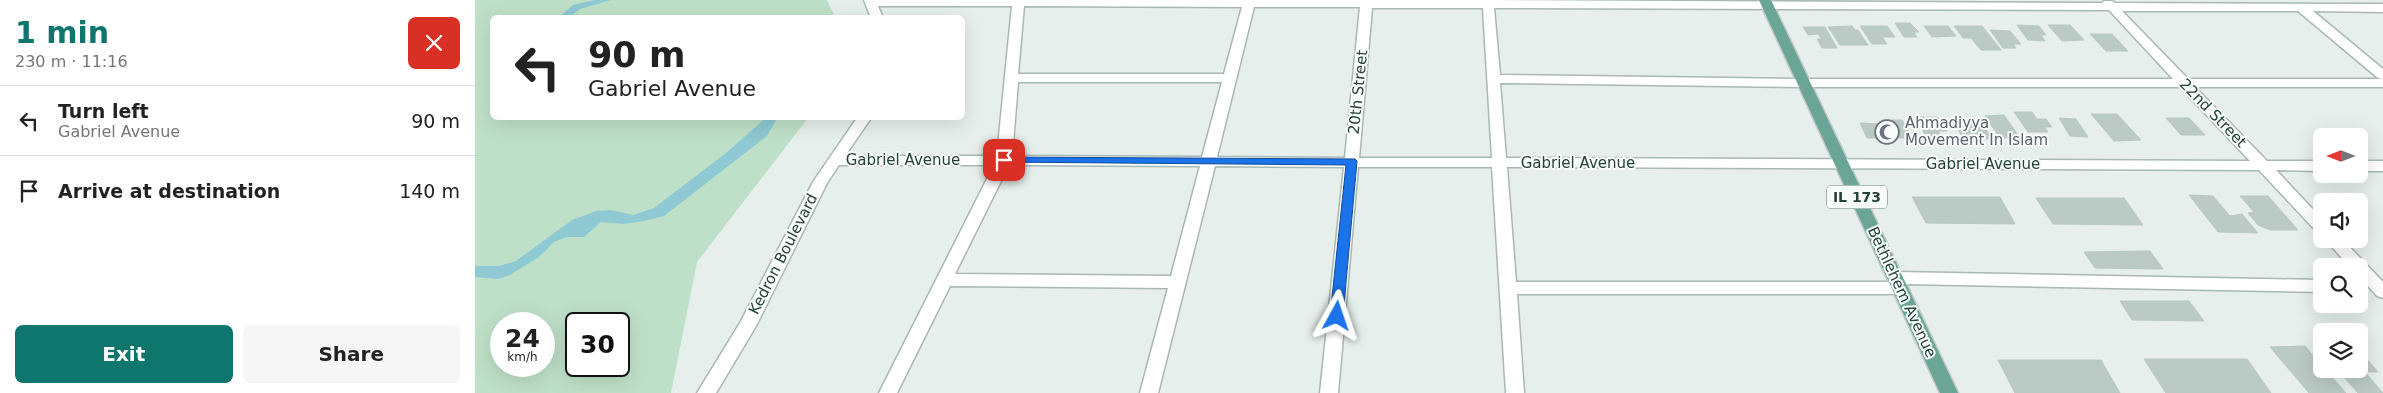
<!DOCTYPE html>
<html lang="en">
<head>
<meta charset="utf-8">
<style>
	:root { --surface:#fff; --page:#f6f6f6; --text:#222; --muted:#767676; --line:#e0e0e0; --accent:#0f766e }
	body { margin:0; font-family:"DejaVu Sans",sans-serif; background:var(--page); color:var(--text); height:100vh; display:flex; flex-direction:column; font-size:19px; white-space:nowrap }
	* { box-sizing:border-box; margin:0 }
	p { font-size:16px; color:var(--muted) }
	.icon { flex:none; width:28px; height:28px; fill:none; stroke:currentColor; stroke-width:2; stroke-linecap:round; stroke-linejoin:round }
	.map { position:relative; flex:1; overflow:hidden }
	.drawer { display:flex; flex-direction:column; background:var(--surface); width:475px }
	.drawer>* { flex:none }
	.banner { position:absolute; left:15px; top:15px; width:475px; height:105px; border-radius:8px; box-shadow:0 5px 20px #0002; background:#fff; color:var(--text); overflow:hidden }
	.needle { width:32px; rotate:270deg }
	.controls { position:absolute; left:1838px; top:128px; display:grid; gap:10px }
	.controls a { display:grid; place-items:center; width:55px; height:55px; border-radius:8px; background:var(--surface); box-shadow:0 5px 20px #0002; font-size:25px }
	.speed { position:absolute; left:15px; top:312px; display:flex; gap:10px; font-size:25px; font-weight:700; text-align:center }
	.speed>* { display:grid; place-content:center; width:65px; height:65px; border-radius:50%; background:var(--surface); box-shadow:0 5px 20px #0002; line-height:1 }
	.speed small { font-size:12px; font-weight:400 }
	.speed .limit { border:2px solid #111; border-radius:8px; background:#fff; color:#111 }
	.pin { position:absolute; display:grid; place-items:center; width:42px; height:42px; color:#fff; margin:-21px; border-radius:10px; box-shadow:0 2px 8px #0006 }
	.me { position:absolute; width:55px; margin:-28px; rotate:5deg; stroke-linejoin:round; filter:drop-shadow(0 0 4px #0008) }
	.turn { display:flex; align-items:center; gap:18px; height:105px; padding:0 15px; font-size:22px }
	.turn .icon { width:65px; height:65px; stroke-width:2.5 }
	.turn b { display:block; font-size:35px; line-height:42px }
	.round { display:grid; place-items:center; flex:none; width:52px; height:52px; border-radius:8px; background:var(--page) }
	.headline { display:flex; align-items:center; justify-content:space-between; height:85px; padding:0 15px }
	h1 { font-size:30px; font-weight:700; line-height:38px; color:var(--accent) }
	.action { display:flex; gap:10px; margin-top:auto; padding:10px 15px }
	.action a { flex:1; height:58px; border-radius:8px; background:var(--accent); color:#fff; font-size:20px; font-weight:700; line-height:58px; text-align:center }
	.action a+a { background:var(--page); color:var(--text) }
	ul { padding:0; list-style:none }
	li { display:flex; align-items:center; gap:15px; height:70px; padding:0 15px; border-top:1px solid var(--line) }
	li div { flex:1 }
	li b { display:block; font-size:19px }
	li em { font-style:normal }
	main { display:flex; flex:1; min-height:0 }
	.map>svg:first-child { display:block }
	.green { fill:#bfe0c8; fill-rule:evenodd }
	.water { fill:#8ec9d4 }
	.building { fill:#bbcac4; stroke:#b8c9c2 }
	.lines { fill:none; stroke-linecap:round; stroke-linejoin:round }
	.minor-casing { stroke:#a8b8b2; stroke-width:3 }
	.major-casing { stroke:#c2cac8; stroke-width:3 }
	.minor { fill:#fff; fill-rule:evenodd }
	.major { fill:#6aa596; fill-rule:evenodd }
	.route { fill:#1a73e8; stroke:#114b97 }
	.labels { text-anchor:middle; stroke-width:4; stroke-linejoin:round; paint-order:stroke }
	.shield { fill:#f7fbf9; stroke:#637a73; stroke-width:1 }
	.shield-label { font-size:14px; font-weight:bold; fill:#24423a }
	.street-label { font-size:15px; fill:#24423a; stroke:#f7fbf9 }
	.worship-label { font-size:15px; fill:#5b616d; stroke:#f7fbf9; text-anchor:start }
</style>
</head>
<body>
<main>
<section class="drawer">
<div class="headline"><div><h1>1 min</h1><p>230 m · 11:16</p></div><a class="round" style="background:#d93025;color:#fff"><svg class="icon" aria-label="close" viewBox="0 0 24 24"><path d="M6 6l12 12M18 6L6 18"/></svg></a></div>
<ul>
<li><svg class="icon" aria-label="left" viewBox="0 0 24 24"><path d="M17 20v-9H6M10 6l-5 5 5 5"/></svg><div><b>Turn left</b><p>Gabriel Avenue</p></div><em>90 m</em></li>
<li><svg class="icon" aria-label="arrive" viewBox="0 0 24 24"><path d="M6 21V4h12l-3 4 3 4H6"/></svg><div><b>Arrive at destination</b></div><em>140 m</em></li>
</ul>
<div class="action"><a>Exit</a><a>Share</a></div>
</section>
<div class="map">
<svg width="1908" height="393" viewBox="0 0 1908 393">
	<rect width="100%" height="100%" fill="#e6efeb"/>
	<path class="green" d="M0,0H352L360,17L18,18V118H333L222,262L196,393H0ZM26,324H69V366H26ZM101,324H144V366H101Z"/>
	<g class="water">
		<path d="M119,0H136L105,9L95,17H84L98,5Z"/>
		<path d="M291,118H302L292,136L189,216L169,221L148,224L126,222L109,237H92L79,242L64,257L35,275L23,279L0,277V266H24L41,261L97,220L121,211L136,210L158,215L179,208L251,153Z"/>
	</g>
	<g class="building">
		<path d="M1420,23H1435L1444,32H1439L1442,37H1429Z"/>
		<path d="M1542,25L1564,26L1571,35H1566L1570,41L1553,40Z"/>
		<path d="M1573,25H1595L1609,40L1587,41Z"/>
		<path d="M1377,26L1380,30H1383L1393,45H1365L1353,27Z"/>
		<path d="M1385,26H1412L1420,37H1407L1412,44H1397Z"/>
		<path d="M1449,26H1473L1481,36L1457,37Z"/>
		<path d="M1479,26H1507L1526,50H1506L1496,38H1488Z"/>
		<path d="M1328,27H1350L1362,48H1347L1342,39H1346L1343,34L1333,35Z"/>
		<path d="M1515,30L1535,31L1546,44H1538L1541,48H1528Z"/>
		<path d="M1615,34H1637L1653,51H1631Z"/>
		<path d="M1539,112H1557L1562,119H1571L1577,127H1569L1573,132H1553Z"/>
		<path d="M1616,114H1642L1666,140L1639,141Z"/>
		<path d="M1529,115L1545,138H1525L1510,116Z"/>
		<path d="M1440,117H1463L1472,131H1463L1466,136H1451Z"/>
		<path d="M1584,118L1601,119L1613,137L1595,136Z"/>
		<path d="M1691,118H1714L1730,135H1706Z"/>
		<path d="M1407,120H1427L1437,138H1392L1385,123L1407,124Z"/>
		<path d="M1479,122L1509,126L1517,139L1488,138Z"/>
		<path d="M1714,195L1738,196L1755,216L1767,214L1783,233L1743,232Z"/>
		<path d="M1765,196H1793L1823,230H1795L1783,225L1773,213L1779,212Z"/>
		<path d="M1437,197H1525L1540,224L1451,223Z"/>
		<path d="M1561,198H1649L1668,225L1578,224Z"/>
		<path d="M1675,251L1688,269L1620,268L1609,252Z"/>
		<path d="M1645,301H1714L1729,321L1657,320Z"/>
		<path d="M1830,346L1846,365V369H1850L1871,393H1834L1795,347Z"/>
		<path d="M1884,350L1903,372H1890L1908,393H1883L1862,369H1884Z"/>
		<path d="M1669,359H1772L1796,393H1691Z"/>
		<path d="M1523,360H1626L1645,393H1540Z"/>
	</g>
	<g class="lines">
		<g class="minor-casing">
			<g id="minor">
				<path d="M389,0H1019L1627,3L1629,1H1637L1640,3L1908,4V12L1838,11L1908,69V79L1903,78L1823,11H1647L1713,79H1908V87H1720L1792,161H1846V171L1801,170L1846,218V232L1841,231L1784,170L1032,167L1041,282H1415L1413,278L1415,274L1421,272L1846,280V292L1431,284L1433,288L1431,292L1425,294H1042L1049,393H1031L1017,167H883L863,393H845L869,167L740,166L683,393H665L693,288L475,286L422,393H404L519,165H364L352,183L281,326L241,393H222L265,323L338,182L382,118H396L370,156H522L537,6H403L408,18H396ZM549,6L767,7L749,74H543ZM779,7H885L870,158L742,157ZM897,8H1008L1017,158H884ZM1019,8L1634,10L1698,79H1329L1025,75ZM543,82H747L727,157L537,156ZM1025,83L1329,87H1705L1775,161L1031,158ZM534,165L725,166L696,276L480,274Z"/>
				<rect x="1884" y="161" width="24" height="10"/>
				<path d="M1850,239H1867L1908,282V298L1902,296L1884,276V266H1874Z"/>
			</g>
		</g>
		<g class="major-casing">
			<path id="major" d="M1284,0H1296L1483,393H1465Z"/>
		</g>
		<use href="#minor" class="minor"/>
		<use href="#major" class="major"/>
	</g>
	<path class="route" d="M529,157L880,159L882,161L868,316L862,321L855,316L871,165L525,162V158Z"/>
	<defs>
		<g id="mosque-ring" transform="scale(1.25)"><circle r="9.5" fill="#f7fbf9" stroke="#6b7280" stroke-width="1.5"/><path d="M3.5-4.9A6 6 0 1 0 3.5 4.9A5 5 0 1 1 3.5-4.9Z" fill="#6b7280"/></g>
	</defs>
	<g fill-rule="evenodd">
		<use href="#mosque-ring" x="1412" y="132"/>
	</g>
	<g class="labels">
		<rect class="shield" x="1352" y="185.5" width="60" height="23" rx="4"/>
		<g class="shield-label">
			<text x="1382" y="202">IL 173</text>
		</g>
		<g class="street-label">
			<text transform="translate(883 92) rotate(-84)" y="5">20th Street</text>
			<text transform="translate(1738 113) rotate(46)" y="5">22nd Street</text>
			<text x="428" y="165">Gabriel Avenue</text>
			<text x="1103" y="168">Gabriel Avenue</text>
			<text x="1508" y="169">Gabriel Avenue</text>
			<text transform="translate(308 254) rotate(-63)" y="5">Kedron Boulevard</text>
			<text transform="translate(1427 292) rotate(65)" y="5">Bethlehem Avenue</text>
		</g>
		<g class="worship-label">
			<text x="1430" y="128">Ahmadiyya<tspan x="1430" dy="17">Movement In Islam</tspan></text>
		</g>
	</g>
</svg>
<div class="controls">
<a><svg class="needle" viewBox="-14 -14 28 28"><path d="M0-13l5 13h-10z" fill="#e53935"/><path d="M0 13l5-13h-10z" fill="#767676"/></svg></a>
<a><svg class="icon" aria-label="sound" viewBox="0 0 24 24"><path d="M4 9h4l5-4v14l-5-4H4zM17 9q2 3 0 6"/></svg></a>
<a><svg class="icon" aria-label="search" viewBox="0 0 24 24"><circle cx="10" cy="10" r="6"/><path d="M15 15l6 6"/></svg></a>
<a><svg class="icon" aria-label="layers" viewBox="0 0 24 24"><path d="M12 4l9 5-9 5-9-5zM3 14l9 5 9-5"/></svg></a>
</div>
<div class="speed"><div>24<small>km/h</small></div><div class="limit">30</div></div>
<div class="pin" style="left:529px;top:160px;background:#d93025"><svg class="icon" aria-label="arrive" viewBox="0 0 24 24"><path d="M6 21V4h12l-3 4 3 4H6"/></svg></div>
<svg class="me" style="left:862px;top:316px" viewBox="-20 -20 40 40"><path d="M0-17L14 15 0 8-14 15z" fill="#1a73e8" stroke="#fff" stroke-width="4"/></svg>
<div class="banner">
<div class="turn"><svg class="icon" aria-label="left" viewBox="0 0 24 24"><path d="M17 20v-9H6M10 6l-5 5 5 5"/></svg><div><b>90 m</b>Gabriel Avenue</div></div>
</div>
</div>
</main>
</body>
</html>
